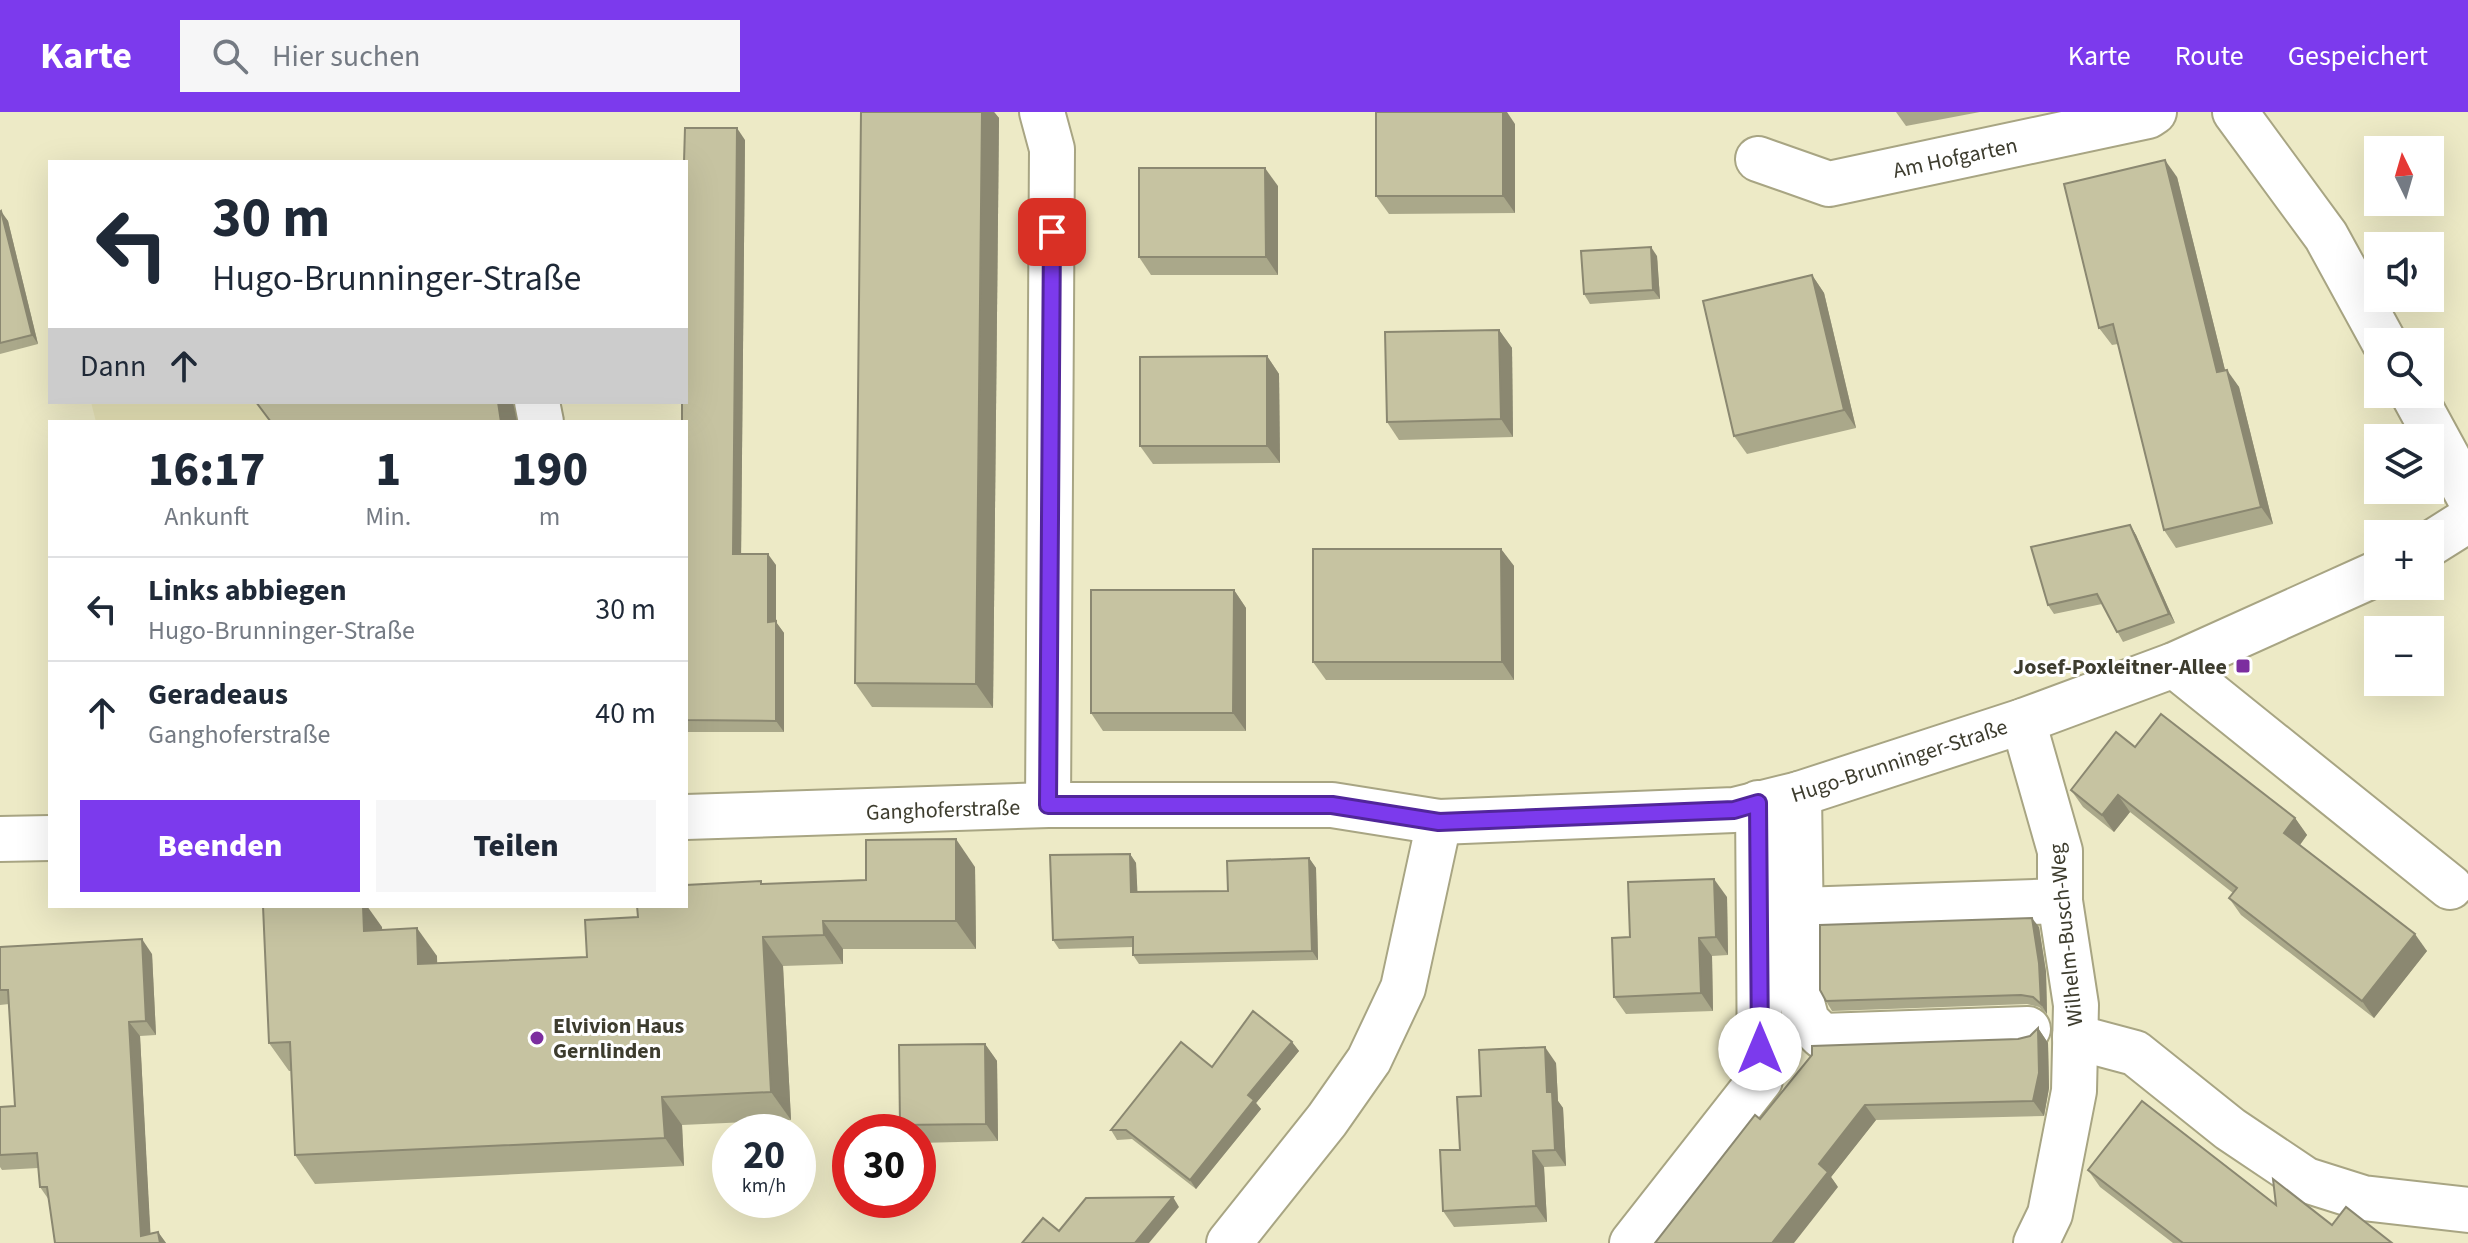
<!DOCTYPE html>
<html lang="de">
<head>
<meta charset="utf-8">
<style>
	:root { --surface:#fff; --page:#f6f6f7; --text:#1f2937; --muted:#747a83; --line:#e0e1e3; --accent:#7c3aed }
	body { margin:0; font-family:"Source Sans 3",sans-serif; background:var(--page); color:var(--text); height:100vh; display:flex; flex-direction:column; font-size:30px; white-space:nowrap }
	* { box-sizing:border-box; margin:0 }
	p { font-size:26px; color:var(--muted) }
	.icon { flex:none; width:44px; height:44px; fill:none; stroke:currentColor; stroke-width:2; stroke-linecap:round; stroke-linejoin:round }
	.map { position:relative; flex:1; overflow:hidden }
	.panel { position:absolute; left:48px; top:308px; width:640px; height:488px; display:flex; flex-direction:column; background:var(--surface); border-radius:0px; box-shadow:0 8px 32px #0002 }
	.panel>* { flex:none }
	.hud { position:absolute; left:48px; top:48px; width:640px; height:244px; border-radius:0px; box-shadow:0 8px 32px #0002; background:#fff; color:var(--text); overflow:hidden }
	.needle { width:52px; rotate:355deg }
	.tools { position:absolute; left:2364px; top:24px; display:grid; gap:16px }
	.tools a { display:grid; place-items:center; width:80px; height:80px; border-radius:0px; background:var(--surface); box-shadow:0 8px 32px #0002; font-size:40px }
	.speed { position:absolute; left:712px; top:1002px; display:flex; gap:16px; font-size:40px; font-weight:700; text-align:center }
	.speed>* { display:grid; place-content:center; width:104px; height:104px; border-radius:50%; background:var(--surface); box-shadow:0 8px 32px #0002; line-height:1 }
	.speed small { font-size:20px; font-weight:400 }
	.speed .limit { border:12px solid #d22; background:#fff; color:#111 }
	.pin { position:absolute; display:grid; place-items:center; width:68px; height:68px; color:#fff; margin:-34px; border-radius:16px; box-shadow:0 4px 12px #0006 }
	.me { position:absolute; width:88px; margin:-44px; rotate:0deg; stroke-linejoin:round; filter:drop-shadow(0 0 6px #0008) }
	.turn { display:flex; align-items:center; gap:28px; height:168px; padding:0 32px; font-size:36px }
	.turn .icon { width:104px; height:104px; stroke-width:2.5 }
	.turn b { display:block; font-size:56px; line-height:68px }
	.then { display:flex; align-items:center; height:76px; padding:0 32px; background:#0003; gap:16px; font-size:30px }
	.eta { display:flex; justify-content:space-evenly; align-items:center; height:136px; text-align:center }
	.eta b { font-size:48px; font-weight:800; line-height:56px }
	.primary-button { display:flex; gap:16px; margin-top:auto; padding:16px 32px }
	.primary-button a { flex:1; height:92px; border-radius:0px; background:var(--accent); color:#fff; font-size:32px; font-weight:800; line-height:92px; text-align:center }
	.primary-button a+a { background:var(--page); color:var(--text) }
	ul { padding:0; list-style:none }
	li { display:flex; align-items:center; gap:24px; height:104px; padding:0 32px; border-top:2px solid var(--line) }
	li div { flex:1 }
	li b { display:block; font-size:30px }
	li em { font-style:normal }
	header { display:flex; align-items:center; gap:48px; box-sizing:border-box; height:112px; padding:0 40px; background:var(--accent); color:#fff }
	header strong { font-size:38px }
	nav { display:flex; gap:44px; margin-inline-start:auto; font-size:28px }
	.search { width:560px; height:72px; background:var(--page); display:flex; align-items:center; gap:20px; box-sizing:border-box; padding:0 28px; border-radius:0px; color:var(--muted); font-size:30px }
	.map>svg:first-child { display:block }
	.built { fill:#e6e2b6 }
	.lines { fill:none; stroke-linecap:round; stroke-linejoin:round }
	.minor-casing { stroke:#a8a583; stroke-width:48 }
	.minor { stroke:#fff; stroke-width:44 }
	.wall { fill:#aaa88a }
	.shaded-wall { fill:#8b8871 }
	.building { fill:#c6c3a1; stroke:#8b8871; stroke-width:2 }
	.route-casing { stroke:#51269a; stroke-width:20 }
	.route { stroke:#7c3aed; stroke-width:14 }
	.poi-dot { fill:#7c2e9f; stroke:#fff; stroke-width:3 }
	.labels { text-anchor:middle; stroke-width:6; stroke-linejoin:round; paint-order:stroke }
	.street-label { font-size:22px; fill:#3d3c2e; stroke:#fff }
	.poi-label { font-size:22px; font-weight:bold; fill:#3d3c2e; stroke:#fff; text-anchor:end }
</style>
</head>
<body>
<header>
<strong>Karte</strong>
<div class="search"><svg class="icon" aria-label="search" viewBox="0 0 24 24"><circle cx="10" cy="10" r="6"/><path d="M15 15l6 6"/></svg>Hier suchen</div>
<nav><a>Karte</a><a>Route</a><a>Gespeichert</a></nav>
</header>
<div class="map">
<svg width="2468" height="1131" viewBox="0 0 2468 1131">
	<rect width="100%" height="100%" fill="#edeac6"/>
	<path class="built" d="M91,290H553L556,310H96Z"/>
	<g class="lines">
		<g class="minor-casing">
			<g id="minor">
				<path d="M1042,0L1052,37L1048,693"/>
				<path d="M2235,0L2326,124L2384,230"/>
				<path d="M1758,47L1829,72L2148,4L2154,0"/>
				<path d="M2413,282L2468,383"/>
				<path d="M537,290L541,310"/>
				<path d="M2430,432L2468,408"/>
				<path d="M2174,553L2450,775"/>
				<path d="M2023,609L2060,739V789L2076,893L2074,979L2050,1102L2036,1131"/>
				<path d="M1799,682L1802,891L1807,909L1822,924L2028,917"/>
				<path d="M686,705L1048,693H1332L1439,710L1734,698L1799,682L2023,609L2174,553L2378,461"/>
				<path d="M0,727L50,726"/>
				<path d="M1800,798L2060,789"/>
				<path d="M2075,925L2135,941L2230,1017L2306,1068L2363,1086L2468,1098"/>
				<path d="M1229,1131L1327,1008L1369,948L1403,876L1439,710"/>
				<path d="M1632,1131L1760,968L1758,691"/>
			</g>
		</g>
		<use href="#minor" class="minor"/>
	</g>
	<g class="wall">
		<path d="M861,0H994L999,6L993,596L872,595L855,571Z"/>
		<path d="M1896,0H1980L1906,14Z"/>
		<path d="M1515,12V101L1389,102L1376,84Z"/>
		<path d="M745,28L741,442L776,453V510L784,521V620H686V310Z"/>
		<path d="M2177,65L2225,258L2239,275L2273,412L2176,436L2164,418L2118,232L2112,233L2099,216Z"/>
		<path d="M1278,74V163H1151L1139,145Z"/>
		<path d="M0,100L8,109L38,232L0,242Z"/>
		<path d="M1657,144L1660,187L1590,192L1584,182Z"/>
		<path d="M1812,163L1824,181L1856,316L1747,342L1734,324Z"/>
		<path d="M1499,218L1512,236L1513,325L1399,328L1387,310Z"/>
		<path d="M1267,244L1279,262L1280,351L1153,352L1140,334Z"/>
		<path d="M2130,413L2136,423L2175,511L2123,530L2102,492L2054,502L2048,493Z"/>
		<path d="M1501,437L1514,454V568H1326L1313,550Z"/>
		<path d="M1234,478L1246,496V619H1103L1091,601Z"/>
		<path d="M2135,635L2295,706L2307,723L2300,733L2427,839L2374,906L2241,803L2229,786L2233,781L2130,700L2114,720L2083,695L2071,678Z"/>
		<path d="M1130,742L1136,751L1137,780L1228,779L1309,746L1316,756L1318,848L1139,852L1133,843V835L1059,837L1053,828Z"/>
		<path d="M975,755L976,837H843V852L783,854L791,1008L682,1013L684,1054L315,1072L295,1043L291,959H289L269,931L382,815V818L437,844V851L587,845L638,805L761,769L762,772L866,768Z"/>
		<path d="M1727,785L1728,843L1712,844L1713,899L1626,902L1614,885L1630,825Z"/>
		<path d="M2039,815L2046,860L2047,902L2039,895L2027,892L1832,899L1826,889Z"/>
		<path d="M0,835L152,842L156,923L140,924L150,1121L158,1120L166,1131H55L49,1088L40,1075L38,1056L2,1058L0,1055V995L15,994L9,892L0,893Z"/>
		<path d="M2038,916L2048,931L2049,976L2044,1004L1876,1008L1831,1065L1838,1075L1760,1007L2030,924Z"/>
		<path d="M1292,930L1299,939L1256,991L1261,997L1196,1077L1132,1027L1117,1028L1111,1018L1212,955Z"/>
		<path d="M985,932L997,949L998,1029L918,1031V1020H905L900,1013Z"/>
		<path d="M1556,951L1558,989L1563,996L1566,1054L1544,1055L1547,1110L1454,1115L1443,1099L1460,1038L1481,984Z"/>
		<path d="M2088,1058L2276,1093L2332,1113L2392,1131H2173L2100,1075Z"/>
	</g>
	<g class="shaded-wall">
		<path d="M982,0H994L999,6L993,596L976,572Z"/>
		<path d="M1503,0H1507L1515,12V101L1503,84Z"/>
		<path d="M737,16L745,28L741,453L733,442Z"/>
		<path d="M2165,48L2177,65L2230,278L2217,260Z"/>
		<path d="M1265,56L1278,74V163L1266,145Z"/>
		<path d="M1,99L8,109L38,232L32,223Z"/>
		<path d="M1651,135L1657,144L1660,187L1653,178Z"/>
		<path d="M1812,163L1824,181L1856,316L1844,298Z"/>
		<path d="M1499,218L1512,236L1513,325L1501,307Z"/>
		<path d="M1267,244L1279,262L1280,351L1267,334Z"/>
		<path d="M2227,258L2239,275L2273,412L2261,395Z"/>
		<path d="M498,290H513L517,310H501Z"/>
		<path d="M2130,413L2136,423L2175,511L2169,502Z"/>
		<path d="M1501,437L1514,454V568L1502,550Z"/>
		<path d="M768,442L776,453V510L784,521V620L776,609L768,510Z"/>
		<path d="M1234,478L1246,496V619L1233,601Z"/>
		<path d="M2118,683L2130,700L2114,720L2102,703Z"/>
		<path d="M2295,706L2307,723L2296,738L2284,721Z"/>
		<path d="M956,727L975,755L976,837L956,809Z"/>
		<path d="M1130,742L1136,751L1138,790L1131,780Z"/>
		<path d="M1309,746L1316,756L1318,848L1312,839Z"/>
		<path d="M1714,767L1727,785L1728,843L1716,825Z"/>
		<path d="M363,794H367L382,815L384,847L364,819Z"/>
		<path d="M2032,806L2039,815L2046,860L2047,902L2041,892Z"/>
		<path d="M823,809L843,837V852L824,823Z"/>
		<path d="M417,816L437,844L438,880L418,852Z"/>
		<path d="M2415,822L2427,839L2374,906L2362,889Z"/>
		<path d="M763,825L783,854L791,1008L771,980Z"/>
		<path d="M1699,826L1712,844L1713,899L1701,881Z"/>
		<path d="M142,827L152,842L156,923L146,909Z"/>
		<path d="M129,910L140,924L151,1131L141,1124Z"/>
		<path d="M2038,916L2048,931L2049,976L2044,1004L2033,989Z"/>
		<path d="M1292,930L1299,939L1256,991L1261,997L1196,1077L1190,1068L1248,983Z"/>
		<path d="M985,932L997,949L998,1029L986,1012Z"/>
		<path d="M1545,935L1556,951L1558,989L1563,996L1566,1054L1555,1038L1547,980Z"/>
		<path d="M662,985L682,1013L684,1054L665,1026Z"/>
		<path d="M1865,993L1876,1008L1831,1065L1838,1075L1794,1131H1772L1819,1052Z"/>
		<path d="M1533,1039L1544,1055L1547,1110L1536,1094Z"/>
		<path d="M1173,1085L1179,1095L1149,1131H1135Z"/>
		<path d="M158,1120L166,1131H160Z"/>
	</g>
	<g class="building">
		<path d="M861,0H982L976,572L855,571Z"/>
		<rect x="1376" y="0" width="127" height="84"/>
		<path d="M685,16H737L733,442H768V510L776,509V609L686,608V310H682V290H686V50H684Z"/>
		<path d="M2165,48L2217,260L2227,258L2261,395L2164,418L2113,212L2099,216L2064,72Z"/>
		<path d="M1139,56H1265L1266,145H1139Z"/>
		<path d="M1,99L32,223L0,231V100Z"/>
		<path d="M1651,135L1653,178L1584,182L1581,139Z"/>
		<path d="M1812,163L1844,298L1734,324L1703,189Z"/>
		<path d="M1499,218L1501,307L1387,310L1385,220Z"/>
		<path d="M1267,244V334H1140V245Z"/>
		<path d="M256,290H498L501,310H271Z"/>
		<path d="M2130,413L2169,502L2117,520L2097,482L2048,493L2031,435Z"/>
		<path d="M1313,437H1501L1502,550H1313Z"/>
		<path d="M1091,478H1234L1233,601H1091Z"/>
		<path d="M2161,602L2295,706L2284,721L2415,822L2362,889L2229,786L2237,776L2118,683L2102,703L2071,678L2116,620L2135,635Z"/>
		<path d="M956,727V809H823L824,823L763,825L771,980L662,985L665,1026L295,1043L290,930L269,931L263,794H363L364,819L417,816L418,852L587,845L585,808L638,805L637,794H686V773L761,769V772L866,768V728Z"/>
		<path d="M1130,742L1131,780L1228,779L1227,749L1309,746L1312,839L1133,843V825L1053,828L1050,743Z"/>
		<path d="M1714,767L1716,825L1699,826L1701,881L1614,885L1612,826L1630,825L1628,770Z"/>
		<path d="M2032,806L2039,851L2041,892L2033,885L2021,883L1826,889L1820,878V813Z"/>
		<path d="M142,827L146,909L129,910L141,1124L158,1120L160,1131H55L47,1075H40L37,1041L0,1043V995L15,994L8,878H0V835Z"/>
		<path d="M1253,899L1292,930L1248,983L1254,988L1190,1068L1126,1018H1111L1181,930L1212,955Z"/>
		<path d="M2038,916L2039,961L2033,989L1865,993L1819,1052L1828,1060L1772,1131H1655L1755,1003L1760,1007L1812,943V934L2018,927L2030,924Z"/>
		<path d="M985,932L986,1012L900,1013L899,933Z"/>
		<path d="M1545,935L1547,980H1552L1555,1038L1533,1039L1536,1094L1443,1099L1440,1038H1460L1457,985L1481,984L1479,938Z"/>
		<path d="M2142,989L2276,1093L2273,1067L2332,1113L2346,1095L2392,1131H2183L2088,1058Z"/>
		<path d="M1173,1085L1135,1131H1022L1043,1106L1059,1119L1086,1086Z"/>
	</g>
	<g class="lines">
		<g class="route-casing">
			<path id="route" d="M1052,120L1048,693H1332L1439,710L1734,698L1758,691L1760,937"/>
		</g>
		<use href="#route" class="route"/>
	</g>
	<g class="poi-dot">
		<rect x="2235" y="546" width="16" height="16" rx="4"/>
		<circle cx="537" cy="926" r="8"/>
	</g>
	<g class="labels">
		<g class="street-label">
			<text transform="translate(1955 45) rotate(-12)" y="8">Am Hofgarten</text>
			<text transform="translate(1899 648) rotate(-18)" y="8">Hugo-Brunninger-Straße</text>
			<text transform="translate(943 697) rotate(-2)" y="8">Ganghoferstraße</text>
			<text transform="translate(2065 823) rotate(-96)" y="8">Wilhelm-Busch-Weg</text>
		</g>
		<g class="poi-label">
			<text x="2227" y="562">Josef-Poxleitner-Allee</text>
			<text x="553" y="921" text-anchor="start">Elvivion Haus<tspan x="553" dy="25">Gernlinden</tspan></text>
		</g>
	</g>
</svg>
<div class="tools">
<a><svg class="needle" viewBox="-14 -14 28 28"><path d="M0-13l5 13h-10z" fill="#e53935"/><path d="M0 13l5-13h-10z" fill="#747a83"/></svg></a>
<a><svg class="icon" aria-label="sound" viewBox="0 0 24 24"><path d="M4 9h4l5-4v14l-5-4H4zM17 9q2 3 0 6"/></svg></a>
<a><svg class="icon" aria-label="search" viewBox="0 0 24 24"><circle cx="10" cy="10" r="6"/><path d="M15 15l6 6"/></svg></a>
<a><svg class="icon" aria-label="layers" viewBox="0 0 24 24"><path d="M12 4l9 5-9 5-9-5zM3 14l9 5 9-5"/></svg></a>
<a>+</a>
<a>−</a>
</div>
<div class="speed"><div>20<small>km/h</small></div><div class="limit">30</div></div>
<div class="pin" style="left:1052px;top:120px;background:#d93025"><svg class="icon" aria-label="arrive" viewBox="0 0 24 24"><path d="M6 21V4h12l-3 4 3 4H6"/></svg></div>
<svg class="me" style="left:1760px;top:937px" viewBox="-20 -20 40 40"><circle r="19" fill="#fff"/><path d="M0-13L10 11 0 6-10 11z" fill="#7c3aed"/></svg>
<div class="hud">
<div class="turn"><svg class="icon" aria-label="left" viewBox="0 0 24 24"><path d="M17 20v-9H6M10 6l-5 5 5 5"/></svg><div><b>30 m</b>Hugo-Brunninger-Straße</div></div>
<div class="then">Dann<svg class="icon" aria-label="ahead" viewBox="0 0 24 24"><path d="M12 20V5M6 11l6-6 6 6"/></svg></div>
</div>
<section class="panel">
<div class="eta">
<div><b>16:17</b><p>Ankunft</p></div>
<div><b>1</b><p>Min.</p></div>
<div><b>190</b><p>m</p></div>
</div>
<ul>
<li><svg class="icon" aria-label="left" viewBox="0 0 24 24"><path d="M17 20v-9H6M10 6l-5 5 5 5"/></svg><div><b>Links abbiegen</b><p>Hugo-Brunninger-Straße</p></div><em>30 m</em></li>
<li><svg class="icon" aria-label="ahead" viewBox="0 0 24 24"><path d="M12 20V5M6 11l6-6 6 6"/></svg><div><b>Geradeaus</b><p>Ganghoferstraße</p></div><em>40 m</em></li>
</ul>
<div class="primary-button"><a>Beenden</a><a>Teilen</a></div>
</section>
</div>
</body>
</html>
